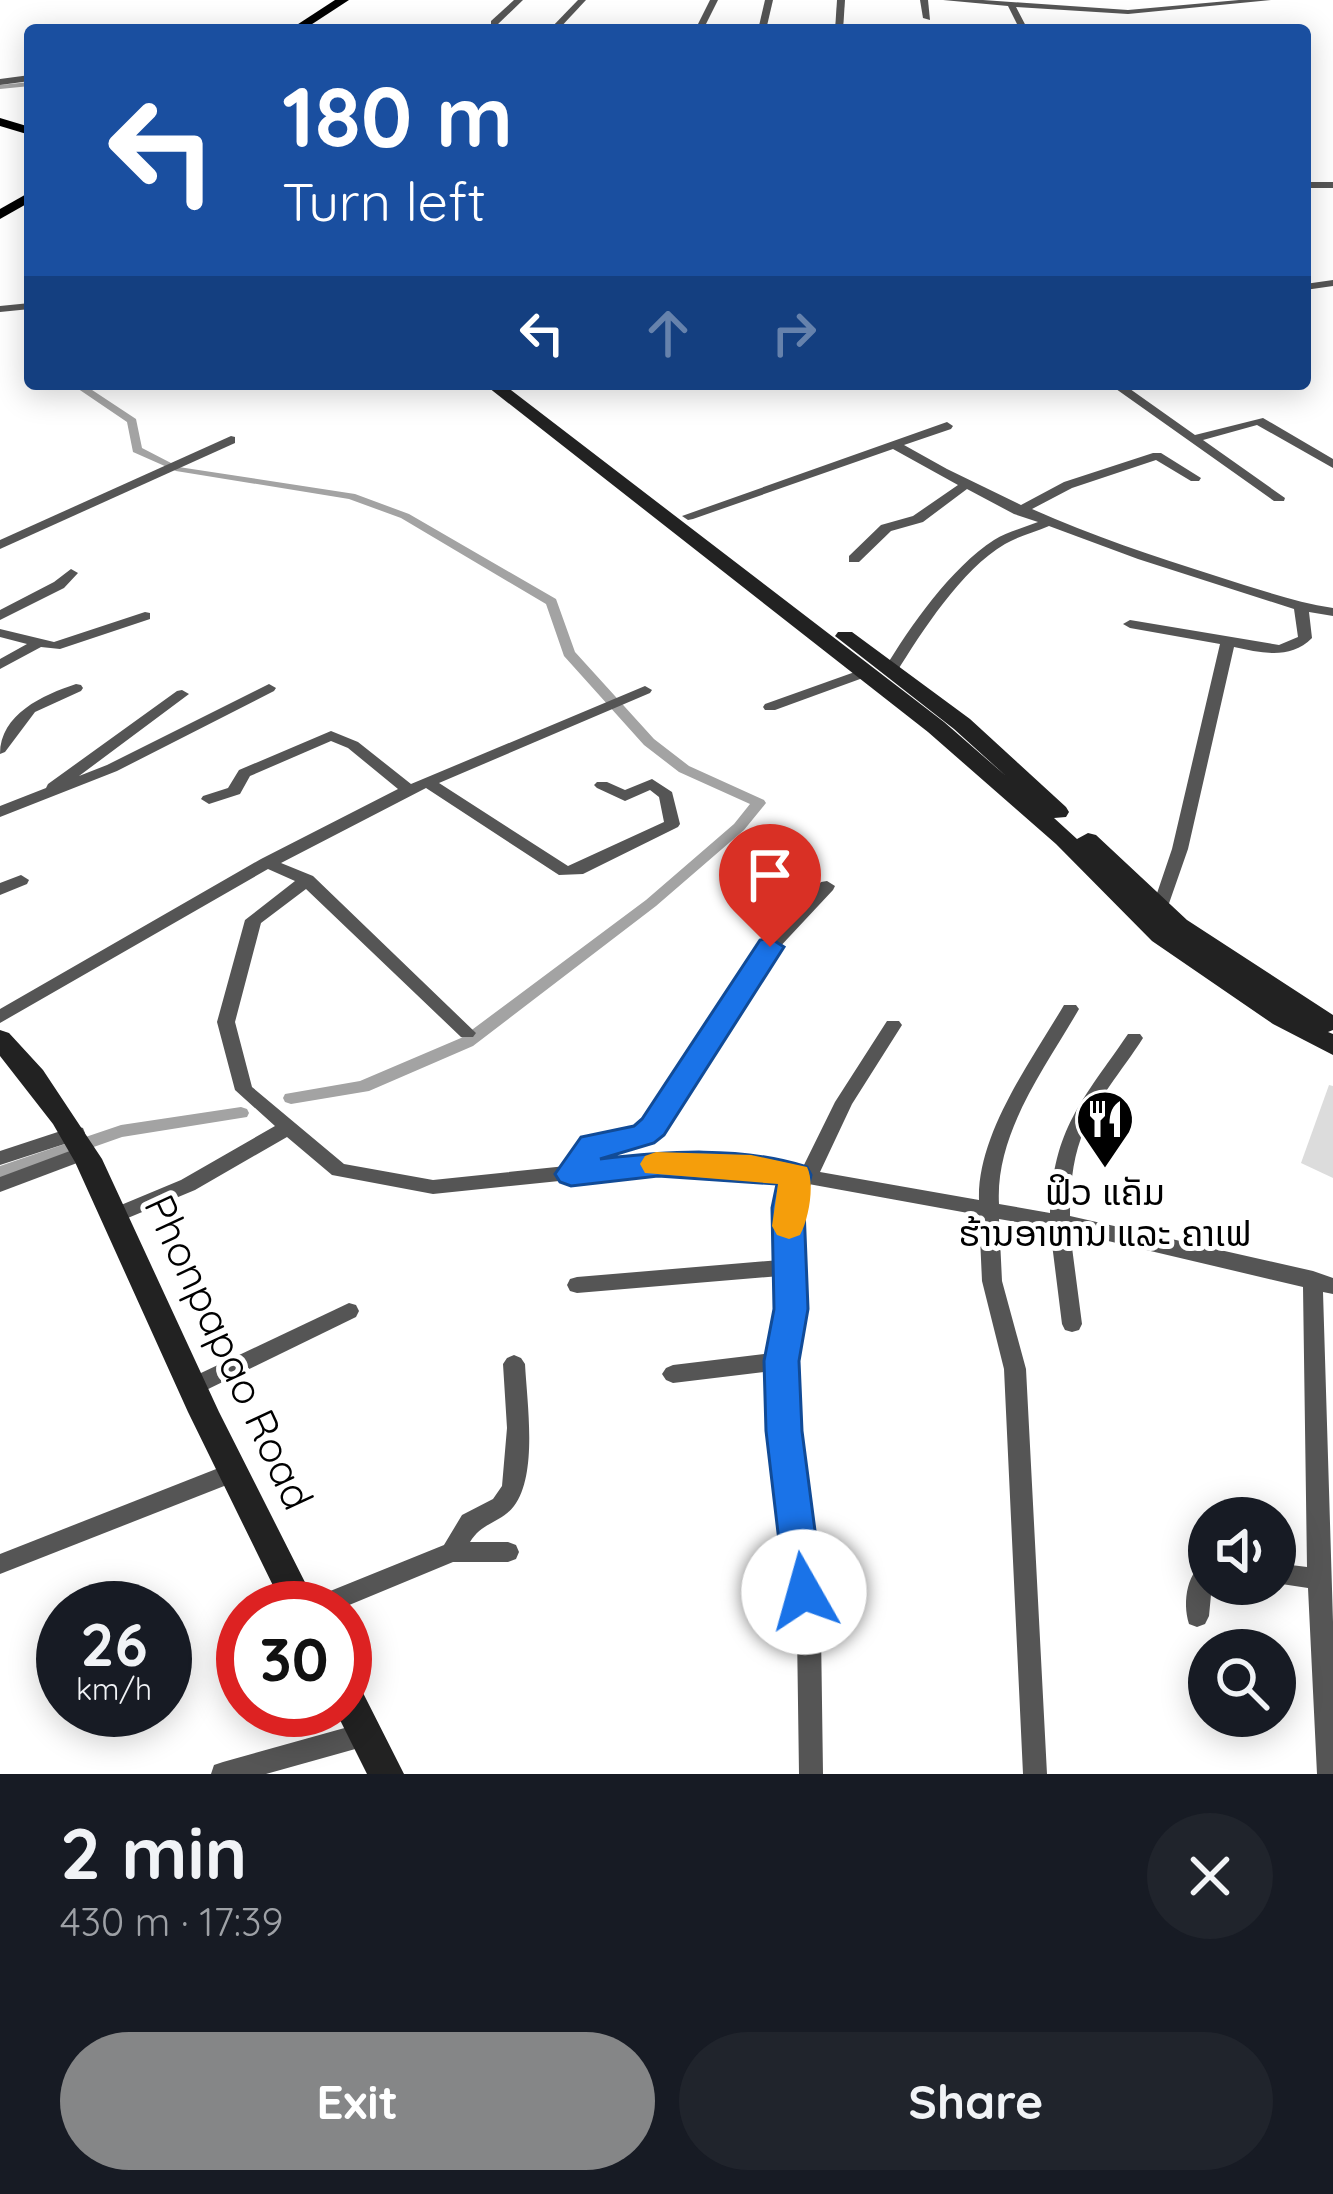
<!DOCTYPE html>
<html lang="en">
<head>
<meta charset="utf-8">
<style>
	:root { --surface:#171b24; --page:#20242c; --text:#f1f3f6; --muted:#9ea1a6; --accent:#858687 }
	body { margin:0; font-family:Quicksand,"Noto Sans Lao",sans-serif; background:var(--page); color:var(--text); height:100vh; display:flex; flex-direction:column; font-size:45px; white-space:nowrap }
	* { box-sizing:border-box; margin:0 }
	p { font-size:39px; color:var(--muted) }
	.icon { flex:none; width:66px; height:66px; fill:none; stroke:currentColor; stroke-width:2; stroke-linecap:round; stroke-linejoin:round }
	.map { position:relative; height:1774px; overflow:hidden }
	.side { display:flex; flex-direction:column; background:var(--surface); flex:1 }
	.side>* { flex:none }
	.top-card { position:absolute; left:24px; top:24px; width:1287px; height:366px; border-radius:12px; box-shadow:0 6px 30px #0003; background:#1a4fa0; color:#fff; overflow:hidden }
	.tools { position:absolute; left:1188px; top:1497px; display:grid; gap:24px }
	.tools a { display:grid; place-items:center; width:108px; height:108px; border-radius:50%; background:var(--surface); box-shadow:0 6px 30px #0003; font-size:60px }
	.speed { position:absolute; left:36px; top:1581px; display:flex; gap:24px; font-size:60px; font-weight:700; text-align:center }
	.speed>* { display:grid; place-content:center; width:156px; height:156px; border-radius:50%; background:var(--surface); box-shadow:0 6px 30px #0003; line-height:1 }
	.speed small { font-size:30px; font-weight:400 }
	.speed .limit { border:18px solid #d22; background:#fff; color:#111 }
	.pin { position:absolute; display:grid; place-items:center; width:102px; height:102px; color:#fff; margin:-123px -51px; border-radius:50% 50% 50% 0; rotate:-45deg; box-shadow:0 0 12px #0007 }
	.pin .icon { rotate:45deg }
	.me { position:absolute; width:132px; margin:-66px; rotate:353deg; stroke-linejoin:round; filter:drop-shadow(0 0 9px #0008) }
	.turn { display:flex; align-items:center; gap:42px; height:252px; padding:0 60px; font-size:54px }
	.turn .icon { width:156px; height:156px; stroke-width:2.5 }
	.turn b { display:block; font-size:84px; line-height:102px }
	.lanes { display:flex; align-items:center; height:114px; padding:0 60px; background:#0003; justify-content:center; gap:60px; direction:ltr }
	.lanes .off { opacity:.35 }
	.round { display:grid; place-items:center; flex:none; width:126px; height:126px; border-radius:63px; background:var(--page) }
	.head { display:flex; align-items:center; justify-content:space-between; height:204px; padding:0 60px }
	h1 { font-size:72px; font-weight:700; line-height:90px }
	.button { display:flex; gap:24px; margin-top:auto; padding:24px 60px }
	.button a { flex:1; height:138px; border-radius:72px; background:var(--accent); color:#fff; font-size:48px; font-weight:700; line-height:138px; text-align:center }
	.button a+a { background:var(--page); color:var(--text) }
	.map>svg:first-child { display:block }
	.green { fill:#dcdcdc }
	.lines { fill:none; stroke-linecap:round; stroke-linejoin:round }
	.canal { fill:#a3a3a3; fill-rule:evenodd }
	.street { fill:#555; fill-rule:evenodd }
	.secondary { fill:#222; fill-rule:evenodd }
	.primary { fill:#000; fill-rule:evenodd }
	.route { fill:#1a73e8; stroke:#114b97; stroke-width:3 }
	.slow { fill:#f59e0b }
	.labels { text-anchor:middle; stroke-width:10; stroke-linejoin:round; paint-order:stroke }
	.poi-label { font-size:36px; fill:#000; stroke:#fff }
	.near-street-label { font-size:42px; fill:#000; stroke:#fff }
</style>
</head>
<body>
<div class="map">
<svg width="1333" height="1774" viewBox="0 0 1333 1774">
	<rect width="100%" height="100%" fill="#fff"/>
	<path class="green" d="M1329,1085L1333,1086V1178L1301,1163Z"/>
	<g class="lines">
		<g class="canal">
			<path d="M30,82V86L0,89V85Z"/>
			<path d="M71,384H83L136,419L142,448L171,463L172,466L355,494L409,514L556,599L575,652L654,739L689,766L764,800L766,803L744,830L656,906L473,1046L369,1091L291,1104L285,1102L283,1098L285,1094L360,1081L461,1038L646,900L734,824L750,804L679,772L644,745L564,656L546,604L401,518L349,499L176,471L133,452L127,422Z"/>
			<path d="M241,1107L247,1109L249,1113L247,1117L122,1137L0,1180V1166L121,1125Z"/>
		</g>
		<g class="street">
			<path d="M514,0H523L497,25H491V21Z"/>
			<path d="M578,0H586L558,30H549Z"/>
			<path d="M710,0H718L703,30H695Z"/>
			<path d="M765,0H773L766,30H758Z"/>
			<path d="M837,0H845L843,30H835Z"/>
			<path d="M920,0H928L930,20L923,18Z"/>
			<path d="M943,0H983L1128,10L1239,0H1271L1128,14L1016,7L1028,30H1020L1008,6Z"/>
			<path d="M30,75V81L0,85V79Z"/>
			<rect x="1305" y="182" width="28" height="6"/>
			<path d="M1333,280V286L1305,290V284Z"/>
			<path d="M30,303V309L0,312V306Z"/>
			<path d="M1109,384H1123L1195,435L1263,418L1333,459V468L1257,425L1203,440L1285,498L1284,501H1274Z"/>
			<path d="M947,422L953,426L951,429L904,445L947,469L1021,505L1064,482L1153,453H1161L1201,478L1199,481H1191L1156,460L1072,488L1032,509C1092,536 1154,556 1216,576C1255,588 1293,602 1333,608V616L1309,612L1312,638C1290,660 1262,653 1234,647L1188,849L1166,912H1154L1152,908L1172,849L1220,644L1130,628L1123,624L1130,620L1279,645L1298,637L1294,609L1138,559L1049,526C1035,532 1019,536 1005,544C961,570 923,630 896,673L891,674L884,670C910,626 951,568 994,540C1007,532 1023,528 1038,522L1014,514L967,489L923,522L891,531L859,562H849V556L881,525L913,516L958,485L893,449L693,519L688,520L682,516Z"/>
			<path d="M231,436L235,437V443L0,549V540Z"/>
			<path d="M71,569L78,573L64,588L0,620V610L54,582Z"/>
			<path d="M145,612L150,613V619L60,649L41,647L0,669V659L27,644L0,637V629L54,642Z"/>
			<path d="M866,668L873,672L871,675L775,710H765L763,707L765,704Z"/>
			<path d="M76,684L81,685L83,688L81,691L35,712L5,752L0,754C0,714 43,695 76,684Z"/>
			<path d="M269,684L276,688L274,691L117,771L0,817V806L46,788L48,784L177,691L182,690L189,694L79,776L107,765Z"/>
			<path d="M645,686L652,690L650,693L439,783L568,866L664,822L659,797L650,790L625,801L597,788L594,785L597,782H607L625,790L652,779L672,792L680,824L678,827L583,874L559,875L426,788L281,863L313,876L476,1033L473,1037H461L306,889L261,923L235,1022L252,1087L344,1164L433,1180L566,1166L585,1141L644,1125L764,943L821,882L827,881L835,886L833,890L776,951L657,1135L599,1151L589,1164C665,1156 727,1156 802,1169L835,1102L887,1021H899L902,1025L852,1104L820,1172L979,1200C977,1134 1031,1061 1064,1005H1076L1079,1009C1045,1068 995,1133 999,1204L1050,1213C1053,1128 1083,1100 1128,1034H1140L1143,1038C1122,1071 1094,1102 1081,1138C1072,1163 1070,1190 1070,1216L1313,1271L1333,1278V1294L1323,1292L1333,1622V1774H1317L1308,1588L1275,1583V1563L1307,1567L1303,1287L1070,1232L1082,1324L1079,1330L1072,1332L1065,1330L1062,1324L1050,1228L999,1219L1002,1281L1026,1369L1047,1774H1023L1004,1369L982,1281L979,1215L803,1183L798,1208L801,1309L793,1361L794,1431L821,1632L823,1774H799L797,1632L772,1431V1371L673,1383L666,1380L662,1374L666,1368L673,1365L773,1353L781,1309L780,1276L577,1293L570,1291L567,1285L570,1279L577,1277L780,1260L778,1208L784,1180L751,1174L657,1171L433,1194L332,1175L287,1137L195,1190L123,1220L116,1223L109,1220L106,1215L109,1210L181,1180L275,1126L235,1090L217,1022L245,920L295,881L268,869L0,1023V1009L261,859L398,789L348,748L331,741L250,776L240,794L209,804L201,799L203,796L228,788L239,770L331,731L358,742L411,784Z"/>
			<path d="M21,875L29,880L27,884L0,895V883Z"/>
			<path d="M76,1126L83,1128L85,1133L83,1138L0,1165V1151Z"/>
			<path d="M86,1145L93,1147L96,1152L93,1157L0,1192V1177Z"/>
			<path d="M349,1303L356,1305L359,1311L356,1317L200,1393L192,1396L184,1393L181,1387L184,1381Z"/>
			<path d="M514,1355L521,1358L525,1364C527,1403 538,1474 514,1506C501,1523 482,1522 470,1542H508L516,1545L519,1552L516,1559L508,1562H453L342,1608H304L308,1600L444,1545L462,1515L493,1499L502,1486L507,1428L503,1364L507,1358Z"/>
			<path d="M234,1462L242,1465L245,1472L242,1479L0,1574V1554Z"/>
			<path d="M1209,1559V1584H1212L1209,1616L1205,1624L1197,1627L1189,1624C1182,1601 1187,1570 1209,1559Z"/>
			<path d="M366,1722L375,1726L378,1734L375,1742L366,1746L266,1774H211L214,1765L223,1762Z"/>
		</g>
		<g class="secondary">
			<path d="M484,384H503L944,722L1006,776L954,729L835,636L838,632H852L970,719L1066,807L1069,812L1066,817L1054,818L1077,839L1088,833L1096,835L1187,920L1333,1015V1030L1328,1032L1333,1034V1055L1273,1024L1152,941L1056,844L928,732Z"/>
			<path d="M0,1030L9,1033L43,1070L102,1159L219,1412L318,1608H284L188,1412L75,1162L53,1124L0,1056Z"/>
			<path d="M345,1676L357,1681L404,1774H367L335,1710H345Z"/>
		</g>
		<g class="primary">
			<path d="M335,0H349L303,30H289Z"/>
			<path d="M0,118L30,127V135L0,126Z"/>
			<path d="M30,192V202L0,219V209Z"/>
		</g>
	</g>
	<path class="route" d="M770,938L784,947L664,1135L654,1143L600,1159C667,1151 741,1146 807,1167L811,1175L804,1208L808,1309L799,1361L802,1431L823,1592L818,1604L804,1609L790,1604L785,1592L766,1431L764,1361L774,1309L772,1208L777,1184L658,1176L571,1186L560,1182L555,1174L581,1137L634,1126L642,1119L760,940Z"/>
	<path class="slow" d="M656,1152L751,1155L807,1167C815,1183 809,1219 800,1235L789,1239L777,1235L772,1226L778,1184L645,1173L640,1164L645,1156Z"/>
	<defs>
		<g id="restaurant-pin" transform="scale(3)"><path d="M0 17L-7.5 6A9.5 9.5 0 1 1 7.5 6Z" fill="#000" stroke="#fff"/><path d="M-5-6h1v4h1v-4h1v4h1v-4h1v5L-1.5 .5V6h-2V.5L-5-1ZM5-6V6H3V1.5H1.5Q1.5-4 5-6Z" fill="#fff"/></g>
	</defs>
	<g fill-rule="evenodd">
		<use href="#restaurant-pin" x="1105" y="1119"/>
	</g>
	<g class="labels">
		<g class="poi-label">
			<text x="1105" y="1205">ຟິວ ແຄັມ<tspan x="1105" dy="41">ຮ້ານອາຫານ ແລະ ຄາເຟ</tspan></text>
		</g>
		<g class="near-street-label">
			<text transform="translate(229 1352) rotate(65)" y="15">Phonpapao Road</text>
		</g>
	</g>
</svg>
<div class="tools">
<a><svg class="icon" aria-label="sound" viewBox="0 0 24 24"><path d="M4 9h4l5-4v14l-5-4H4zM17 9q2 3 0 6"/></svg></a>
<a><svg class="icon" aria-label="search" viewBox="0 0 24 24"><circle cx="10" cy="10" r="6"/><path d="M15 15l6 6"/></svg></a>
</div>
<div class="speed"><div>26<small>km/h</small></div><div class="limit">30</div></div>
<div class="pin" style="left:770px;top:947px;background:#d93025"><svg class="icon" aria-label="arrive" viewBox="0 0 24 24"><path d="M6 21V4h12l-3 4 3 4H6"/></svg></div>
<svg class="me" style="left:804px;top:1592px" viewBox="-20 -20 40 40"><circle r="19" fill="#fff"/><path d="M0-13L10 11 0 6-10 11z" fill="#1a73e8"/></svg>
<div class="top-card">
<div class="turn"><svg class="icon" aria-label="left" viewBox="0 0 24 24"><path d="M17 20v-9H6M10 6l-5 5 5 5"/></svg><div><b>180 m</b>Turn left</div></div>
<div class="lanes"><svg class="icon" aria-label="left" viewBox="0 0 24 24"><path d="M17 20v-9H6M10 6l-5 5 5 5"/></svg><svg class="icon off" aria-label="ahead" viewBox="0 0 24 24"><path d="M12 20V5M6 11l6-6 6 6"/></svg><svg class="icon off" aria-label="right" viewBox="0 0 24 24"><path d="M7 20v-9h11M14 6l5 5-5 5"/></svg></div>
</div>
</div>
<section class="side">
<div class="head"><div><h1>2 min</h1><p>430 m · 17:39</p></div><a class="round"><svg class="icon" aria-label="close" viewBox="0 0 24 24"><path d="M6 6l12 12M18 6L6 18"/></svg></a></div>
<div class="button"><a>Exit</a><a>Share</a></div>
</section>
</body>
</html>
